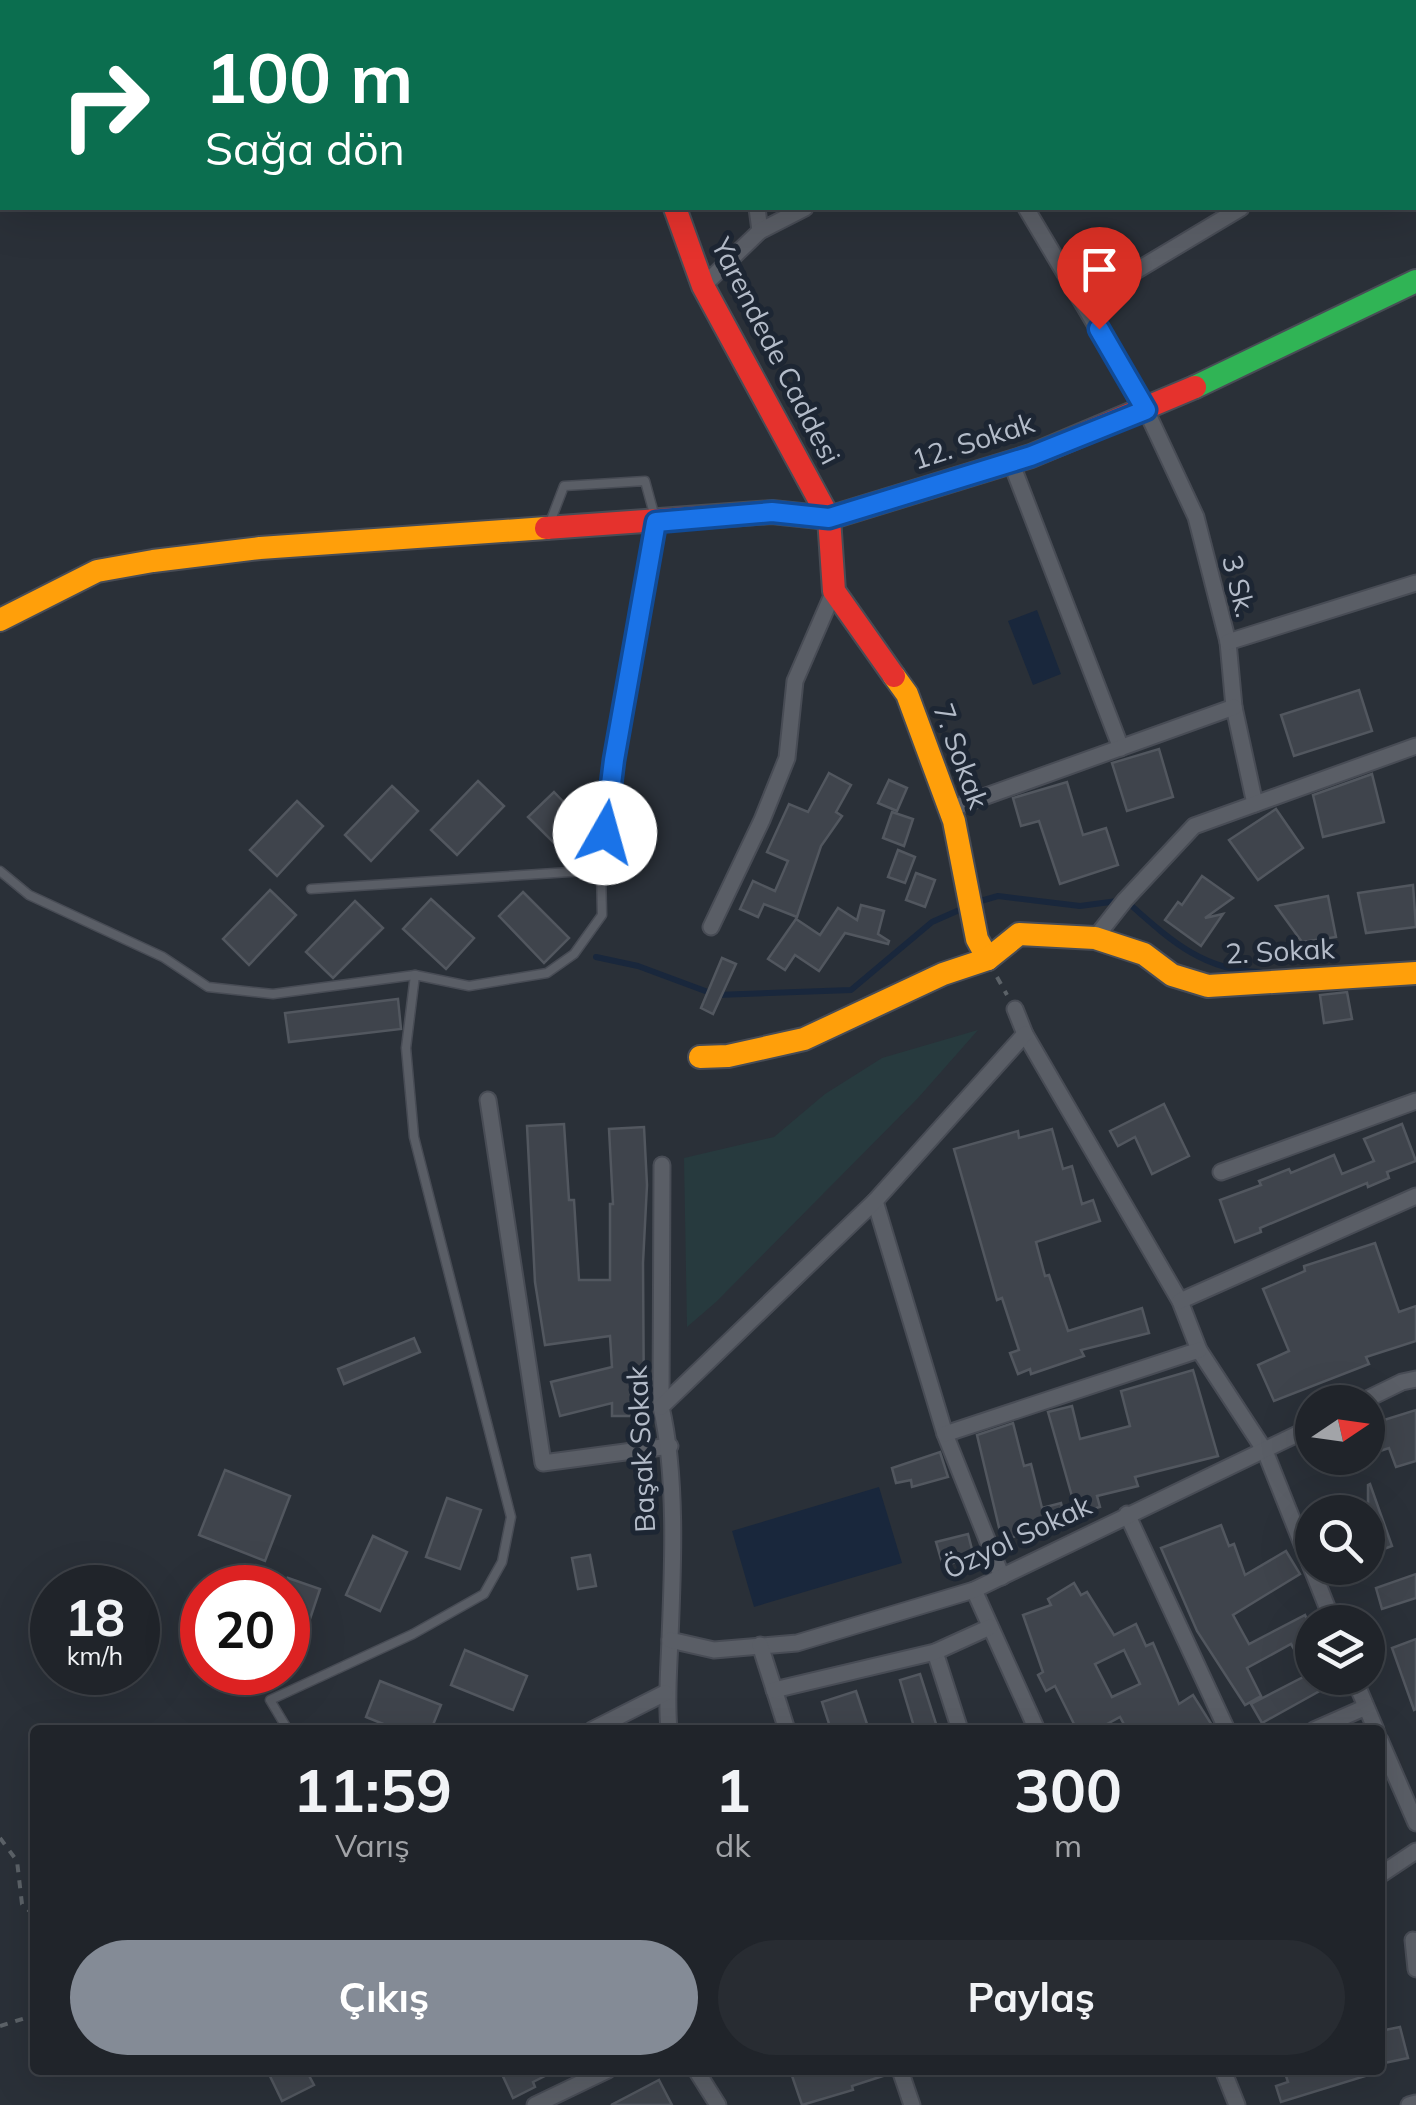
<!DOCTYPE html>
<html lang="tr">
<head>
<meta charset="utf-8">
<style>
	:root { --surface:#20242a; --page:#282c32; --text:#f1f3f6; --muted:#a2a4a8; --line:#3d4147; --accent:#848b96 }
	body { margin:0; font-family:Mulish,sans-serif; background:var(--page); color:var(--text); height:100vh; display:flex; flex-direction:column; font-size:38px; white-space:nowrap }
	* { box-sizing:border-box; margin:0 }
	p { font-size:32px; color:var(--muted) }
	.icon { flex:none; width:55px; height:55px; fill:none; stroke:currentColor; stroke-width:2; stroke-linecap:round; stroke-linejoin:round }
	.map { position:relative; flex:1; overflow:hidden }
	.details { position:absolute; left:30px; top:1725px; width:1355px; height:350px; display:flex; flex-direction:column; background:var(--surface); border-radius:10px; box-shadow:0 10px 40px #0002,0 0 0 2px var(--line) }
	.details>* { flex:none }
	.hud { position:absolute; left:0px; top:0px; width:1418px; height:210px; box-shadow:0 10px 40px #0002,0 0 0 2px var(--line); background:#0b6e4f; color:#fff; overflow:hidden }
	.needle { width:65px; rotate:77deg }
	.buttons { position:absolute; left:1295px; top:1385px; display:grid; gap:20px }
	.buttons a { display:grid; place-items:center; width:90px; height:90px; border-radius:50%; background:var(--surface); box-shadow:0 10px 40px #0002,0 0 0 2px var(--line); font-size:50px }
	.speed { position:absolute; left:30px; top:1565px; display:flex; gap:20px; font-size:50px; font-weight:700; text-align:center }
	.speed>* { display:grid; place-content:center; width:130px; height:130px; border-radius:50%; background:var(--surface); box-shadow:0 10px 40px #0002,0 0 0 2px var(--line); line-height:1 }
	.speed small { font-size:25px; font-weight:400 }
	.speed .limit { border:15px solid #d22; background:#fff; color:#111 }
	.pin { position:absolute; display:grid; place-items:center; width:85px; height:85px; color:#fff; margin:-102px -42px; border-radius:50% 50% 50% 0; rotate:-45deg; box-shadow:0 0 10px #0007 }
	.pin .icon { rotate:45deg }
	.me { position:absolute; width:110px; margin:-55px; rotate:7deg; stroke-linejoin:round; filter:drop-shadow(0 0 8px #0008) }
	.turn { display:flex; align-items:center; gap:35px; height:210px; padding:0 40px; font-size:45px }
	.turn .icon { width:130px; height:130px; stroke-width:2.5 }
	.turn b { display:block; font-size:70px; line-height:85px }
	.eta { display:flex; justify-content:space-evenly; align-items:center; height:170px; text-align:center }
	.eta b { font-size:60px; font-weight:700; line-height:70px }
	.button { display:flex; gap:20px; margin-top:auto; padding:20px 40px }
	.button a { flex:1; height:115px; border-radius:60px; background:var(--accent); color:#fff; font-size:40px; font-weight:700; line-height:115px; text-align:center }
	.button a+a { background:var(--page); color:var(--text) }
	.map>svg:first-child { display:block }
	.green { fill:#273a3e }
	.water { fill:#19273c }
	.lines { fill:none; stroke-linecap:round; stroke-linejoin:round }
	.stream { stroke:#19273c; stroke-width:6 }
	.building { fill:#3f444c; stroke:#52575f; stroke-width:2.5; fill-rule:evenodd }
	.lane-casing { stroke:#484c55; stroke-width:11 }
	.street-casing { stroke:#484c55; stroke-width:19 }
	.fast-casing { stroke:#484c55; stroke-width:26 }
	.slow-casing { stroke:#484c55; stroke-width:26 }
	.jam-casing { stroke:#484c55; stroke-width:26 }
	.path { stroke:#5c6268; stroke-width:4; stroke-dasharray:8 8; stroke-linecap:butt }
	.lane { stroke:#5a5e66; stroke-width:8 }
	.street { stroke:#5a5e66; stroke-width:15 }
	.fast { stroke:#30b455; stroke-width:22 }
	.slow { stroke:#ff9f0a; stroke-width:22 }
	.jam { stroke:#e5322d; stroke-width:22 }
	.route-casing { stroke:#114b97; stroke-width:25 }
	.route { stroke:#1a73e8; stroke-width:18 }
	.labels { text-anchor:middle; stroke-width:10; stroke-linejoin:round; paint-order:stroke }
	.street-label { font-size:28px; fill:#b4bcc9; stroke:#1d2633 }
</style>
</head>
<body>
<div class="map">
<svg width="1416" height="2105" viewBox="0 0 1416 2105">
	<rect width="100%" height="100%" fill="#2a3038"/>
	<path class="green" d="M978,1030L918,1098L716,1302L687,1327L684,1158L774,1137L825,1094L882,1058Z"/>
	<g class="water">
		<path d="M1037,610L1061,674L1033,685L1008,621Z"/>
		<path d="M879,1487L902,1563L754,1607L732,1531Z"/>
	</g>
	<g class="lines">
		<g class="stream">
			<path d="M977,902L998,896L1080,906L1125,900C1167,937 1201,971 1260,972"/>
			<path d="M596,957L638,966L716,995L851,990L932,922L966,907"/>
		</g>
	</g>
	<g class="building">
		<path d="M1359,690L1372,731L1294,756L1281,715Z"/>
		<path d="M1159,749L1173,797L1127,811L1112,763Z"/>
		<path d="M829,773L851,785L836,812L842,816L821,846L797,917L764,904L758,917L740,909L753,881L775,891L788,861L767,852L789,804L808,812Z"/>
		<path d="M1372,774L1384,822L1323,837L1313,795Z"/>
		<path d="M889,780L907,788L897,811L878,803Z"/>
		<path d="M478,781L504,806L457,855L431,830Z"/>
		<path d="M1067,782L1083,835L1106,828L1118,865L1060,884L1039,821L1021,826L1013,798Z"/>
		<path d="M392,786L418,811L371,861L345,835Z"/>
		<path d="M554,792L596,836L573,862L528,817Z"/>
		<path d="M297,801L323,826L277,876L250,850Z"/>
		<path d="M1276,809L1303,848L1258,880L1229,840Z"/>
		<path d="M892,812L913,819L904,846L883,838Z"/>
		<path d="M898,850L915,857L905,883L888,877Z"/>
		<path d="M916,873L935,880L925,907L906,900Z"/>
		<path d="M1202,876L1233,898L1205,918L1223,914L1201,946L1165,920L1178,902L1182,905Z"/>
		<path d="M1413,885L1416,927L1366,933L1358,893Z"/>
		<path d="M270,890L296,915L249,965L223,939Z"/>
		<path d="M523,892L569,938L544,963L499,916Z"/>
		<path d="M1328,896L1336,937L1302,942L1276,906Z"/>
		<path d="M431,899L474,938L446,969L403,929Z"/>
		<path d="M355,901L383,928L333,978L306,952Z"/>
		<path d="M861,905L884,911L878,934L889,941L888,944L845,933L819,971L795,955L785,970L768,959L796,919L820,935L838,908L857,920Z"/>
		<path d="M722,958L736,964L713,1014L701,1008Z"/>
		<path d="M1347,992L1352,1019L1324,1023L1320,995Z"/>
		<path d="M398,999L401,1029L289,1042L285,1013Z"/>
		<path d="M1164,1104L1189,1156L1152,1174L1135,1137L1118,1146L1110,1131Z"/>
		<path d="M564,1124L569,1200H574L579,1280H610V1204H613L609,1129L644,1127L647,1185L643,1263L644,1416H612V1403L560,1416L551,1382L612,1367L610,1336L545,1345L535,1282L527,1126Z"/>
		<path d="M1402,1124L1416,1161L1387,1172L1389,1178L1368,1187L1367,1183L1260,1228L1261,1232L1235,1242L1220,1200L1261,1185L1259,1181L1289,1169L1291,1173L1334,1155L1342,1174L1374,1161L1364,1139Z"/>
		<path d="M1052,1129L1063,1169L1072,1166L1082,1204L1093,1200L1100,1221L1036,1242L1045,1276L1049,1275L1068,1331L1142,1308L1149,1333L1081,1350L1084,1356L1031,1374L1030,1369L1018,1374L1010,1353L1019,1350L1002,1298L997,1300L954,1149L1018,1131L1019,1138Z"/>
		<path d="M1375,1243L1399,1312L1416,1306V1341L1366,1357L1369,1364L1274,1401L1258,1365L1289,1351L1263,1289L1305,1271L1304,1266Z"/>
		<path d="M414,1338L420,1352L344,1384L338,1369Z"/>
		<path d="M1193,1370L1218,1456L1135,1477L1138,1486L1097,1496L1100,1507L1077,1514L1048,1412L1072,1406L1080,1439L1130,1426L1121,1391Z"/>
		<path d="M1416,1410V1461L1396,1467L1389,1448L1368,1455V1425Z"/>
		<path d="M1013,1423L1024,1466L1031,1464L1042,1508L1061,1503L1066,1523L1002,1540L977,1435Z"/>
		<path d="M940,1452L948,1477L912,1487L911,1480L896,1483L892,1468Z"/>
		<path d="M225,1470L290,1496L265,1561L199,1535Z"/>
		<path d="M1370,1484L1392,1546L1368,1555V1485Z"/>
		<path d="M447,1498L481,1510L460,1569L426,1557Z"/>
		<path d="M1221,1525L1229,1546L1234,1544L1245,1575L1286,1551L1300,1574L1233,1615L1249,1644L1305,1615L1312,1630V1678H1343L1262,1723L1251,1704L1309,1674L1291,1644L1247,1668L1261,1696L1245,1705L1197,1631L1161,1548Z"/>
		<path d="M968,1534L974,1557L943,1566L936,1542Z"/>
		<path d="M373,1536L407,1552L380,1611L346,1595Z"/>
		<path d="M590,1555L596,1586L578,1589L572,1558Z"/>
		<path d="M1416,1574V1598L1382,1609L1376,1588Z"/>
		<path d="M288,1578L320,1589L300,1649L288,1645Z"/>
		<path d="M1074,1583L1081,1595L1087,1592L1114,1635L1136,1624L1146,1646L1153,1643L1179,1704L1193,1695L1215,1730H1127L1120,1717L1096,1730H1077L1055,1686L1046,1691L1038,1675L1043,1672L1023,1615L1051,1605L1048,1599ZM1124,1650L1140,1684L1112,1697L1095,1664Z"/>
		<path d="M1416,1639V1709L1414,1710L1392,1648Z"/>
		<path d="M465,1650L527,1676L513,1710L451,1685Z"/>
		<path d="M920,1674L938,1730H915L900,1680Z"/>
		<path d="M380,1681L441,1705L431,1730H398L366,1717Z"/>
		<path d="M856,1691L869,1730H831L822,1702Z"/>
		<path d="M1400,2027L1408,2058L1380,2064V2031Z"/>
		<path d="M267,2070H306L314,2085L282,2101Z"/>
		<path d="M500,2070H557L533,2082L535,2087L513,2098Z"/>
		<path d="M790,2070H889V2074L852,2086L853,2090L802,2105Z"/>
		<path d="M1284,2070H1371L1372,2074L1281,2102L1276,2086L1288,2082Z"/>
		<path d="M659,2080L672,2105H611Z"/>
	</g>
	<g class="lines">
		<g class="lane-casing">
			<g id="lane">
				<path d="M0,871L29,895L163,957L208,987L273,994L415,975"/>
				<path d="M311,889L601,870"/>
				<path d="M288,1730L270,1700L413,1634L484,1594L502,1562L511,1517L414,1137L406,1048L415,975L469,986L547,973L574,954L602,915L601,870L614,760L656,521L645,481L564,486L549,525"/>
			</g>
		</g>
		<g class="street-casing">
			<g id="street">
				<path d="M894,0L895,2"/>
				<path d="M773,2L776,0"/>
				<path d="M1212,2L1216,0"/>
				<path d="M1415,103L1416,102"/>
				<path d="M757,208L760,231"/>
				<path d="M1026,208L1146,410L1196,517L1228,642L1234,707L1255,804"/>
				<path d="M703,286L760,231L805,208"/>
				<path d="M1084,302L1241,208"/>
				<path d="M1011,462L1121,748"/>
				<path d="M1228,642L1416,583"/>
				<path d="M950,809L1234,707"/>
				<path d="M711,927L762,820L787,758L795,681L834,591"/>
				<path d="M1095,938L1125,900L1194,826L1416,746"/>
				<path d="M1015,1009L1025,1034L1180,1301L1199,1350L1265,1451L1333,1622"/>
				<path d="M488,1100L543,1463L670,1446"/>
				<path d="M662,1165L661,1407C677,1474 673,1568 670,1638C669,1669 666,1698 669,1730"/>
				<path d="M1221,1172L1416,1101"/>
				<path d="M875,1201L945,1434L1002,1577"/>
				<path d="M1180,1301L1416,1196"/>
				<path d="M1361,1402L1402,1382L1416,1379"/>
				<path d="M661,1407L875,1201L1025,1034"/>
				<path d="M945,1434L1199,1350"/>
				<path d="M1127,1514L1227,1730"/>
				<path d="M974,1590L1037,1730"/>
				<path d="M670,1640L714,1650L797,1643L974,1590L1312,1427"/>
				<path d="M760,1645L787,1730"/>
				<path d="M935,1652L960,1730"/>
				<path d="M1354,1678L1376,1730"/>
				<path d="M774,1690L935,1652L990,1627"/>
				<path d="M592,1730L665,1693"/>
				<path d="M1314,1730L1366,1707"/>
				<path d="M1380,1740L1416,1823"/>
				<path d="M1380,1875L1416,1851"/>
				<path d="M1413,1940L1416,1969"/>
				<path d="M696,2070L718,2105"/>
				<path d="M900,2070L912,2105"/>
				<path d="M1223,2070L1237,2105"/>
				<path d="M535,2105L608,2070"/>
				<path d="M1409,2105L1416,2103"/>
			</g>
		</g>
		<g class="fast-casing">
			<path id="fast" d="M1195,387L1416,281"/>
		</g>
		<g class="slow-casing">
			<g id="slow">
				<path d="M0,620L97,571L153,561L260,548L546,528"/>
				<path d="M894,676L907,694L954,821L977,939L988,959"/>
				<path d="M700,1057L728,1056L804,1039L943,974L988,959L1019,934L1095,938L1144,954L1172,975L1208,986L1416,973"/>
			</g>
		</g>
		<g class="jam-casing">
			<g id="jam">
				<path d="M572,0L574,2"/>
				<path d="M1406,0L1408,2"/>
				<path d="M675,208L703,286L829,518L834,591L894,676"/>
				<path d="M546,528L772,512L829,518L1031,456L1195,387"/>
			</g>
		</g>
		<g class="path">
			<path d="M997,977L1007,995"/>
			<path d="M0,1838L17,1861L22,1904L35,1916"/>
			<path d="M0,2026L35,2015"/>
		</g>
		<use href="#lane" class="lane"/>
		<use href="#street" class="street"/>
		<use href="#fast" class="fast"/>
		<use href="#slow" class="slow"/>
		<use href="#jam" class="jam"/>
	</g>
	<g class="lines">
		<g class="route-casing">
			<path id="route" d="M605,833L614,760L656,522L772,512L829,518L1031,456L1146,410L1099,329"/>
		</g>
		<use href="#route" class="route"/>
	</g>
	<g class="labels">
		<g class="street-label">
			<text transform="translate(776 351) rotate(63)" y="10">Yarendede Caddesi</text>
			<text transform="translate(973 441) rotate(-18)" y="10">12. Sokak</text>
			<text transform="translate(1239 586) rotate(76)" y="10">3 Sk.</text>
			<text transform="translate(961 756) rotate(70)" y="10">7. Sokak</text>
			<text transform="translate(1280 951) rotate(-3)" y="10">2. Sokak</text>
			<text transform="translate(641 1449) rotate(-93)" y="10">Başak Sokak</text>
			<text transform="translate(1017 1537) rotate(-25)" y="10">Özyol Sokak</text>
		</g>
	</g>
</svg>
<div class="buttons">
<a><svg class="needle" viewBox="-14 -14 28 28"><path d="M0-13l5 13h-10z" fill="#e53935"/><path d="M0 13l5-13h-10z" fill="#a2a4a8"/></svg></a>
<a><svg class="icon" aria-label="search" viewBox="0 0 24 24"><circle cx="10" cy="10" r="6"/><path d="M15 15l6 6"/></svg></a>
<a><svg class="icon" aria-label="layers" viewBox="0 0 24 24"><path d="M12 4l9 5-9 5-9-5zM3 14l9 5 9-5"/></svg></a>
</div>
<div class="speed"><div>18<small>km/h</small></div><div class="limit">20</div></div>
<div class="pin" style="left:1099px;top:329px;background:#d93025"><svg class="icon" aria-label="arrive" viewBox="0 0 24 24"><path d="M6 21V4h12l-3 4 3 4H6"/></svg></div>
<svg class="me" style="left:605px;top:833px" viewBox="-20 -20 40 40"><circle r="19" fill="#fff"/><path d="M0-13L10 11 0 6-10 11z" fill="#1a73e8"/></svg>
<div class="hud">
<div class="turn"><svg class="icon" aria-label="right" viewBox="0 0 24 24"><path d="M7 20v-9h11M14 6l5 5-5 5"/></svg><div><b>100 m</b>Sağa dön</div></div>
</div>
<section class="details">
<div class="eta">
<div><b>11:59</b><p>Varış</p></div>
<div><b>1</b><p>dk</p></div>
<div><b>300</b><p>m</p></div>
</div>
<div class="button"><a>Çıkış</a><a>Paylaş</a></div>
</section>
</div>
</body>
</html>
